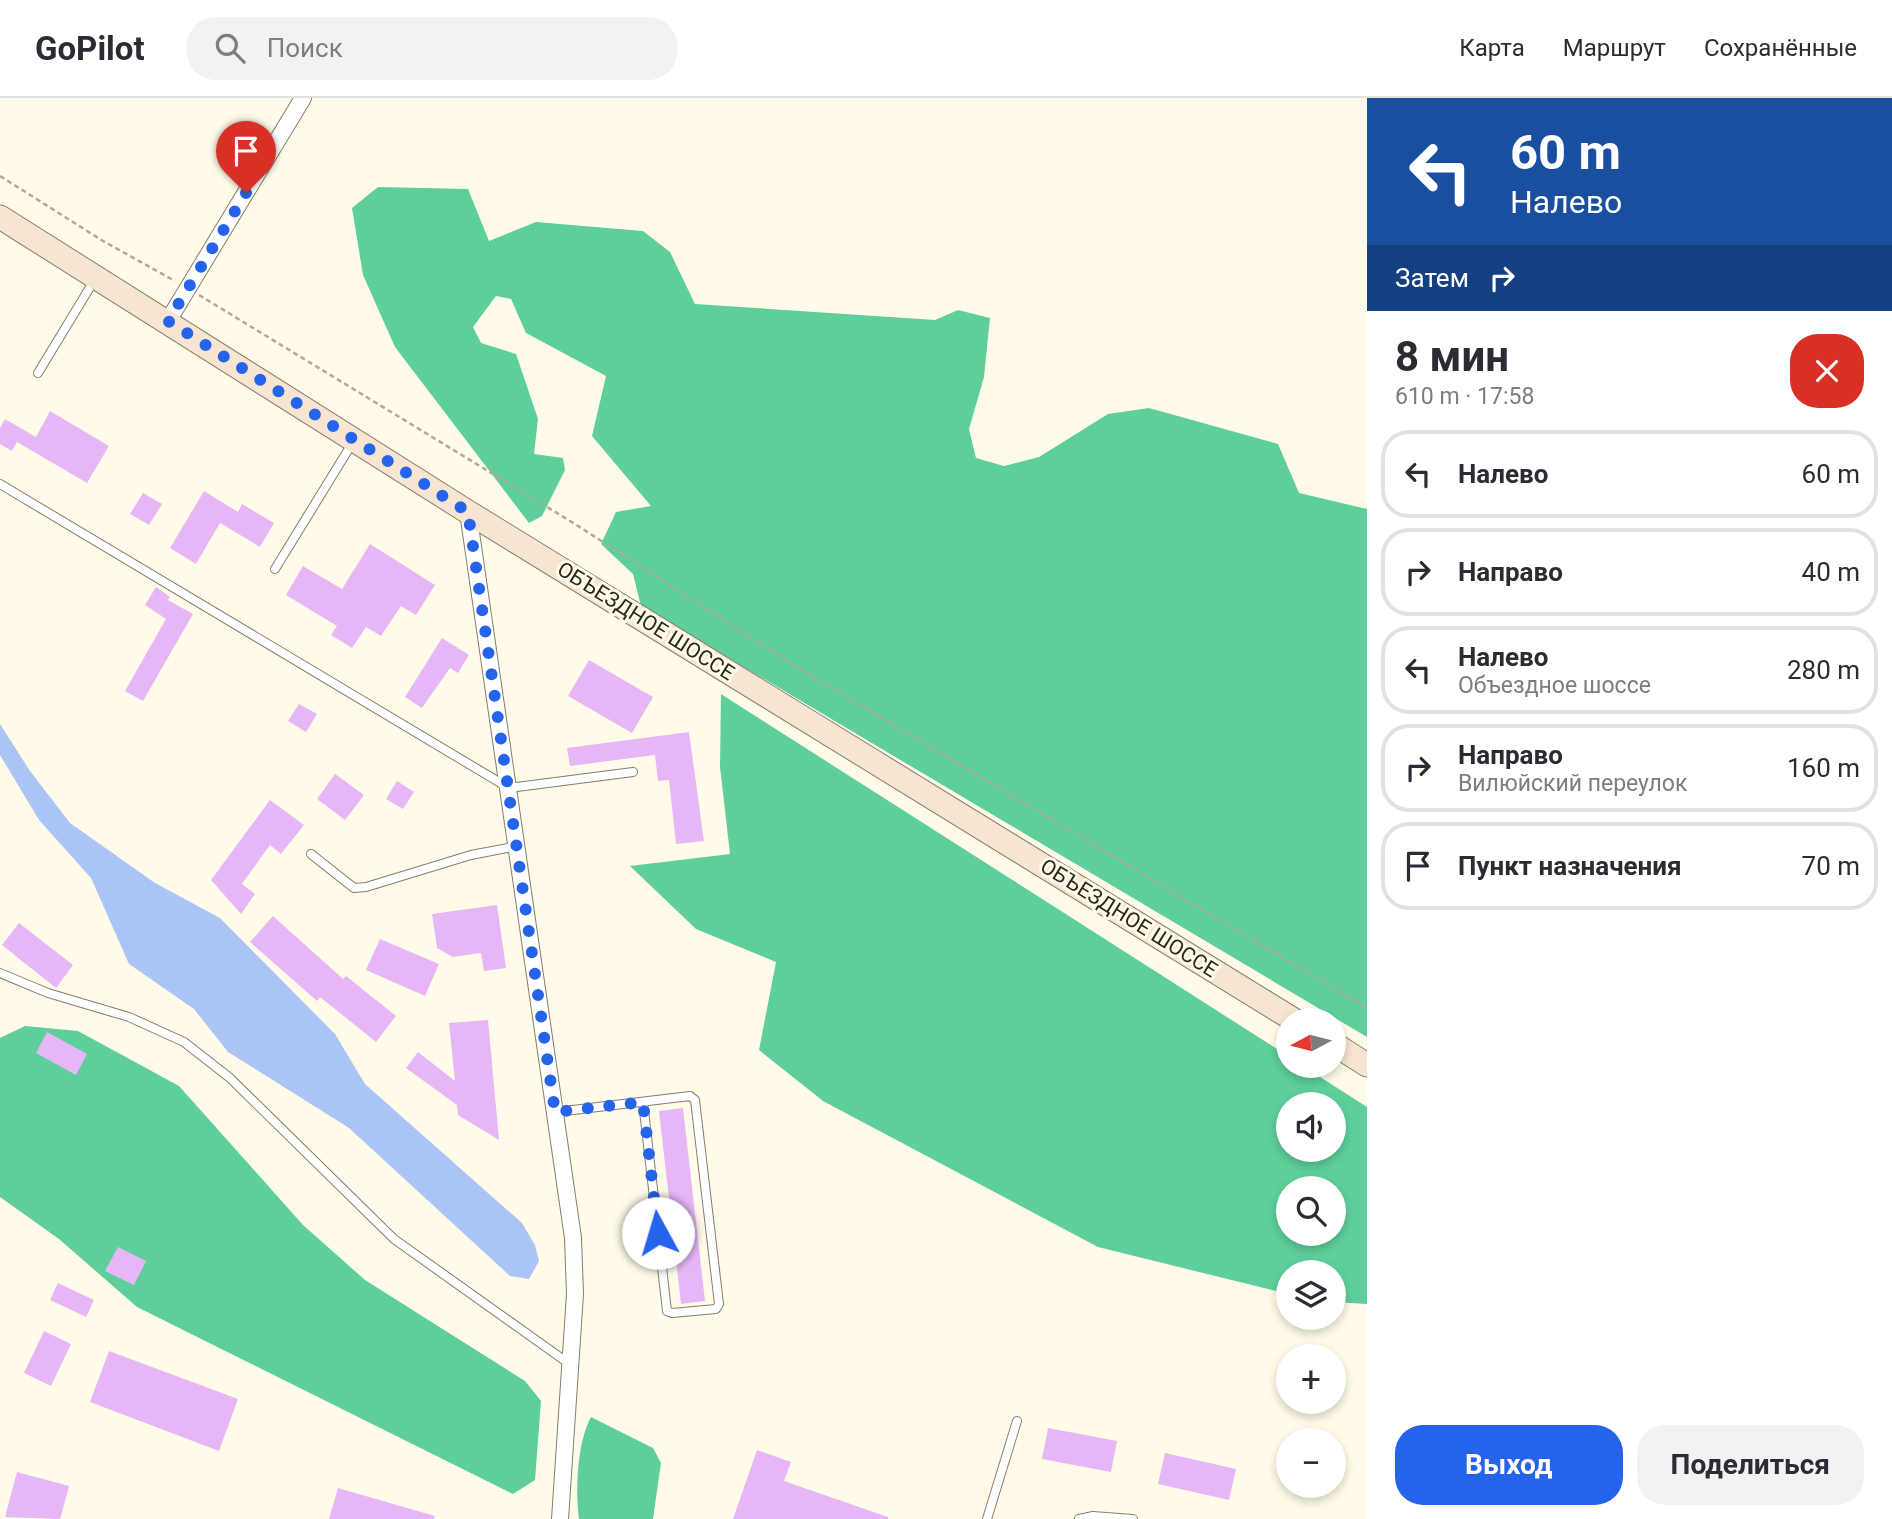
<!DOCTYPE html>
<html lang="ru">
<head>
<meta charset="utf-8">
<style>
	:root { --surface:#fff; --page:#f2f2f3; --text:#2b2b33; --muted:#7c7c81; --line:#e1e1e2; --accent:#2563eb }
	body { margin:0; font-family:Roboto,sans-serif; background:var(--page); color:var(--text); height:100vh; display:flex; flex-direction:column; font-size:26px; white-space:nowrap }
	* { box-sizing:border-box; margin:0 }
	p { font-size:23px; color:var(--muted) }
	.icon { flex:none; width:38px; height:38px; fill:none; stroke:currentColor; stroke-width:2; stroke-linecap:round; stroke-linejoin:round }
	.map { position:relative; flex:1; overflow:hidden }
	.sheet { display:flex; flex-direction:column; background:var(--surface); width:525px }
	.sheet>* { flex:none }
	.guide { background:#1a4fa0; color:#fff; overflow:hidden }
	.needle { width:46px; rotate:263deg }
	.controls { position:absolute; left:1276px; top:910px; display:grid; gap:14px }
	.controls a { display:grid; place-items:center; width:70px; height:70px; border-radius:50%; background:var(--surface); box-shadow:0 4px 10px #0003; font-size:35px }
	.pin { position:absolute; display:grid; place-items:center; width:60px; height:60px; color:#fff; margin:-72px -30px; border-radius:50% 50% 50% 0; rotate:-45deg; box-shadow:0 0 7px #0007 }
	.pin .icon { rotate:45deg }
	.me { position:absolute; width:77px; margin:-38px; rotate:354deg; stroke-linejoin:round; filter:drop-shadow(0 0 5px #0008) }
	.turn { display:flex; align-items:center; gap:24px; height:147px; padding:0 28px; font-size:32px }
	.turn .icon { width:91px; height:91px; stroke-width:2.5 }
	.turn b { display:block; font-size:49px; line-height:60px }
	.then { display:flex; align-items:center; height:66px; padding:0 28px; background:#0003; gap:14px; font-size:26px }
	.round { display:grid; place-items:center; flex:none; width:74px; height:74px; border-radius:28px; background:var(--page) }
	.head { display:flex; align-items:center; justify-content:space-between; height:119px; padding:0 28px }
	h1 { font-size:42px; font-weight:700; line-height:52px }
	.primary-button { display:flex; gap:14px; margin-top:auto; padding:14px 28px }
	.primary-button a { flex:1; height:80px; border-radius:28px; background:var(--accent); color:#fff; font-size:28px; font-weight:700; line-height:80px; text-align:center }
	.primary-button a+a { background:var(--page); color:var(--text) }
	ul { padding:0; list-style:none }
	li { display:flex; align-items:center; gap:21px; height:88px; margin:0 14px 10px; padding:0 14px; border:4px solid var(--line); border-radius:28px }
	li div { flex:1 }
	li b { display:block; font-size:26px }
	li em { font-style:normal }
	header { display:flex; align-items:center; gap:42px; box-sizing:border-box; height:98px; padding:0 35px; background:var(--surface); border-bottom:2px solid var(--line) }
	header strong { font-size:33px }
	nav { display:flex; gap:38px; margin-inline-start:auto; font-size:24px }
	.search { width:490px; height:63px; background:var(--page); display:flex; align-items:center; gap:18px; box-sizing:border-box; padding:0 24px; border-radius:28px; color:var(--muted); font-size:26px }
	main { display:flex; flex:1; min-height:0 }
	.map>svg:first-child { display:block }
	.forest { fill:#5ecf9c; fill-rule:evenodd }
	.water { fill:#aac4f6 }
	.building { fill:#e7b6f7 }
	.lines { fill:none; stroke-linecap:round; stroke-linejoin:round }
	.lane-casing { stroke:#827e6d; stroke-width:10 }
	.street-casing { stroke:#827e6d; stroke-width:18 }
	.secondary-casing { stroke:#827e6d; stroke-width:25 }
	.path { stroke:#adaa9c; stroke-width:2.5; stroke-dasharray:5 3.5; stroke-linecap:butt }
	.lane { stroke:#fff; stroke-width:8 }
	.street { stroke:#fff; stroke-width:16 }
	.secondary { stroke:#f7e4d1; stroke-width:23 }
	.route { stroke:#2563eb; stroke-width:12; stroke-dasharray:0 21.6 }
	.labels { text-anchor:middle; stroke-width:6; stroke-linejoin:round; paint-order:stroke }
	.street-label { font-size:21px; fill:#292720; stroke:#fffbe8 }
</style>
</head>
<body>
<header>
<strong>GoPilot</strong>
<div class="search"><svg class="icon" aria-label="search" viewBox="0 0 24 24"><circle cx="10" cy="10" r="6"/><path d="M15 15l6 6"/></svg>Поиск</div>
<nav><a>Карта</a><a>Маршрут</a><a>Сохранённые</a></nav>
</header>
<main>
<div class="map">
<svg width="1367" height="1421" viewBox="0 0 1367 1421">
	<rect width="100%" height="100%" fill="#fffbe8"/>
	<g class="forest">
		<path d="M378,89L468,91L489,143L536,124L643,133L670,154L695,206L935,222L958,212L990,220L984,279L969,331L976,360L1004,368L1039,359L1108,316L1149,310L1278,346L1299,395L1367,411V939L641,508L633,476L601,446L616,414L651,408L592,338L606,278L526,235L511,201L496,198L473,229L481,245L516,256L538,321L534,356L563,360L565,372L542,418L529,425L395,249L363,177L352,110Z"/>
		<path d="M721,596L1288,958V968H1303L1367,1009V1206L1334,1204V1174H1288V1196L1098,1149L823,1003L759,952L776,864L696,831L630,768L730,756L720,669ZM1288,1006H1334V1052H1288ZM1288,1090H1334V1136H1288Z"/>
		<path d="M25,928L78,933L179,988L303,1127L365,1182L525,1283L541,1303L535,1382L513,1396L137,1209L59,1141L0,1099V940Z"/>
		<path d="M591,1319L653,1350L661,1365L653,1421H579C575,1392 577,1345 591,1319Z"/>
	</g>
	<path class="water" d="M0,626L30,673L70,725L155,785L220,820L335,936L365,986L522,1125L535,1147L539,1163L529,1181L510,1178L349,1030L228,954L194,911L129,866L91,780L39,722L0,657Z"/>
	<g class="building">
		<path d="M50,313L109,348L87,385L17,344L12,353L0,346V330L5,321L36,339Z"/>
		<path d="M204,393L238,414L242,406L274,425L260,449L220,425L196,466L170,450Z"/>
		<path d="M143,395L162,406L149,427L130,416Z"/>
		<path d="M370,446L435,487L416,517L401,508L381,538L366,529L352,550L331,537L337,528L286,497L303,468L342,491Z"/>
		<path d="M156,489L170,499L168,502L193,516L143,603L125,593L166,521L145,507Z"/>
		<path d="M442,540L469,557L458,575L450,570L422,610L405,599Z"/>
		<path d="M589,562L653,599L632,635L568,598Z"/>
		<path d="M299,606L317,616L306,634L288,623Z"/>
		<path d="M689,634L704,743L676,746L669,682L658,683L655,657L570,668L567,650Z"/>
		<path d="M335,676L364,697L345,722L317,701Z"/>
		<path d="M397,683L414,694L403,711L386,701Z"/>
		<path d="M270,702L304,727L281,756L270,747L242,786L255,796L241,816L211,782Z"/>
		<path d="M497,807L506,870L484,873L481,855L453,859L437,850L432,816Z"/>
		<path d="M273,818L343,881L346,878L396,918L376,944L320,899L317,903L250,844Z"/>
		<path d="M19,825L73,867L56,890L2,847Z"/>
		<path d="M380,841L439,866L425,898L366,872Z"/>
		<path d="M488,922L499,1042L458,1017L457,1007L406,970L418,954L455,983L449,925Z"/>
		<path d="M47,934L87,956L76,977L36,955Z"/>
		<path d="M683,1010L705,1203L681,1206L659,1013Z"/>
		<path d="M118,1149L146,1163L134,1187L105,1173Z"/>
		<path d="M58,1185L94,1202L86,1219L50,1202Z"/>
		<path d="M44,1233L71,1246L51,1288L24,1275Z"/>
		<path d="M109,1253L238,1301L219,1353L90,1304Z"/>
		<path d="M1048,1330L1117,1343L1111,1374L1042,1361Z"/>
		<path d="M757,1352L791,1364L784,1383L888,1419V1421H733Z"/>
		<path d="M1165,1355L1236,1371L1229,1402L1158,1386Z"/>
		<path d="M17,1374L69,1388L60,1421L5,1419Z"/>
		<path d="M338,1390L435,1418L434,1421H329Z"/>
	</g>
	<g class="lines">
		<g class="lane-casing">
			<g id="lane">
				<path d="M38,275L95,181"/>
				<path d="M0,386L509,690L633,674"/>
				<path d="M275,471L353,344"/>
				<path d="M311,756L354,790L366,789L471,757L518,748"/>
				<path d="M0,875L48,895L129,919L184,944L230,980L394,1141L571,1267"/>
				<path d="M556,1014L690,998L695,1002L719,1206L716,1211L672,1215L667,1213L643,1004"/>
				<path d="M987,1421L1017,1323"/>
				<path d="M1079,1421L1093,1418L1133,1421"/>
			</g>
		</g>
		<g class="street-casing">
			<g id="street">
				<path d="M168,223L303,0"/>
				<path d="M468,414L573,1140L575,1196L560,1421"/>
			</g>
		</g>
		<g class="secondary-casing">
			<g id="secondary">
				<path d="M0,119L468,414L1294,922"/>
				<path d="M1334,946L1367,967"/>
			</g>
		</g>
		<g class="path">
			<path d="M0,78L103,143L175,183"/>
			<path d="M199,197L575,426L792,566L1367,910"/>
		</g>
		<use href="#lane" class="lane"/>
		<use href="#street" class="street"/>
		<use href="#secondary" class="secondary"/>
	</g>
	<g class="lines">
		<path class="route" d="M246,95L168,223L468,414L555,1014L643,1004L658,1135"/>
	</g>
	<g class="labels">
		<g class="street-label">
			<text transform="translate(646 523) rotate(32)" y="7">ОБЪЕЗДНОЕ ШОССЕ</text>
			<text transform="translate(1129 820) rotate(32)" y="7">ОБЪЕЗДНОЕ ШОССЕ</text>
		</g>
	</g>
</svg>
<div class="controls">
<a><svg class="needle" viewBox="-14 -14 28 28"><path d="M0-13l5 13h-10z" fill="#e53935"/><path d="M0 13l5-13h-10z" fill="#7c7c81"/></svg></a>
<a><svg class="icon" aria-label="sound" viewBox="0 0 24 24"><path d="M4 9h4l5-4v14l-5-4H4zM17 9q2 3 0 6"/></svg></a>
<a><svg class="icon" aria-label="search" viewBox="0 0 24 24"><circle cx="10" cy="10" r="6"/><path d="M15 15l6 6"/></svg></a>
<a><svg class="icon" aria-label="layers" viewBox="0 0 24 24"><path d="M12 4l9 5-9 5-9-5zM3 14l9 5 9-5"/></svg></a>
<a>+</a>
<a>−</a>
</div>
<div class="pin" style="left:246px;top:95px;background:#d93025"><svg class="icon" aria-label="arrive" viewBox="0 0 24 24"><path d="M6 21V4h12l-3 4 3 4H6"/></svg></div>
<svg class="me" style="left:658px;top:1135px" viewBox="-20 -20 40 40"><circle r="19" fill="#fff"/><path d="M0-13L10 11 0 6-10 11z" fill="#2563eb"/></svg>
</div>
<section class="sheet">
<div class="guide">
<div class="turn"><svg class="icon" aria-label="left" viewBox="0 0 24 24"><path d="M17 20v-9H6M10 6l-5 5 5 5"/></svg><div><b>60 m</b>Налево</div></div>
<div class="then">Затем<svg class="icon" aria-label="right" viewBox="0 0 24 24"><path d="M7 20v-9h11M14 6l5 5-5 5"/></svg></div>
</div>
<div class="head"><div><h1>8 мин</h1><p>610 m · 17:58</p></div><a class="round" style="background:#d93025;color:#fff"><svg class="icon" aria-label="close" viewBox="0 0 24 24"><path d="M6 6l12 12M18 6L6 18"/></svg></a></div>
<ul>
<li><svg class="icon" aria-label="left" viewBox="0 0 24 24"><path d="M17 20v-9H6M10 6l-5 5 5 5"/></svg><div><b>Налево</b></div><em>60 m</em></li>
<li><svg class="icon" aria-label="right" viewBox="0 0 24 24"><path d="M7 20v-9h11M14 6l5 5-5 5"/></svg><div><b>Направо</b></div><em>40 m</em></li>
<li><svg class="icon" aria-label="left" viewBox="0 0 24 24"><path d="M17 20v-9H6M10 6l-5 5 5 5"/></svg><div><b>Налево</b><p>Объездное шоссе</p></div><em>280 m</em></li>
<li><svg class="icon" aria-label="right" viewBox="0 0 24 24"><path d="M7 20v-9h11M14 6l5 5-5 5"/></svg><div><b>Направо</b><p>Вилюйский переулок</p></div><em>160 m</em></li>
<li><svg class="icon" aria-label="arrive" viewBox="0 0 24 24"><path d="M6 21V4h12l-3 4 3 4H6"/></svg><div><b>Пункт назначения</b></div><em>70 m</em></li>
</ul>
<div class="primary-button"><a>Выход</a><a>Поделиться</a></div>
</section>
</main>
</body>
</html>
